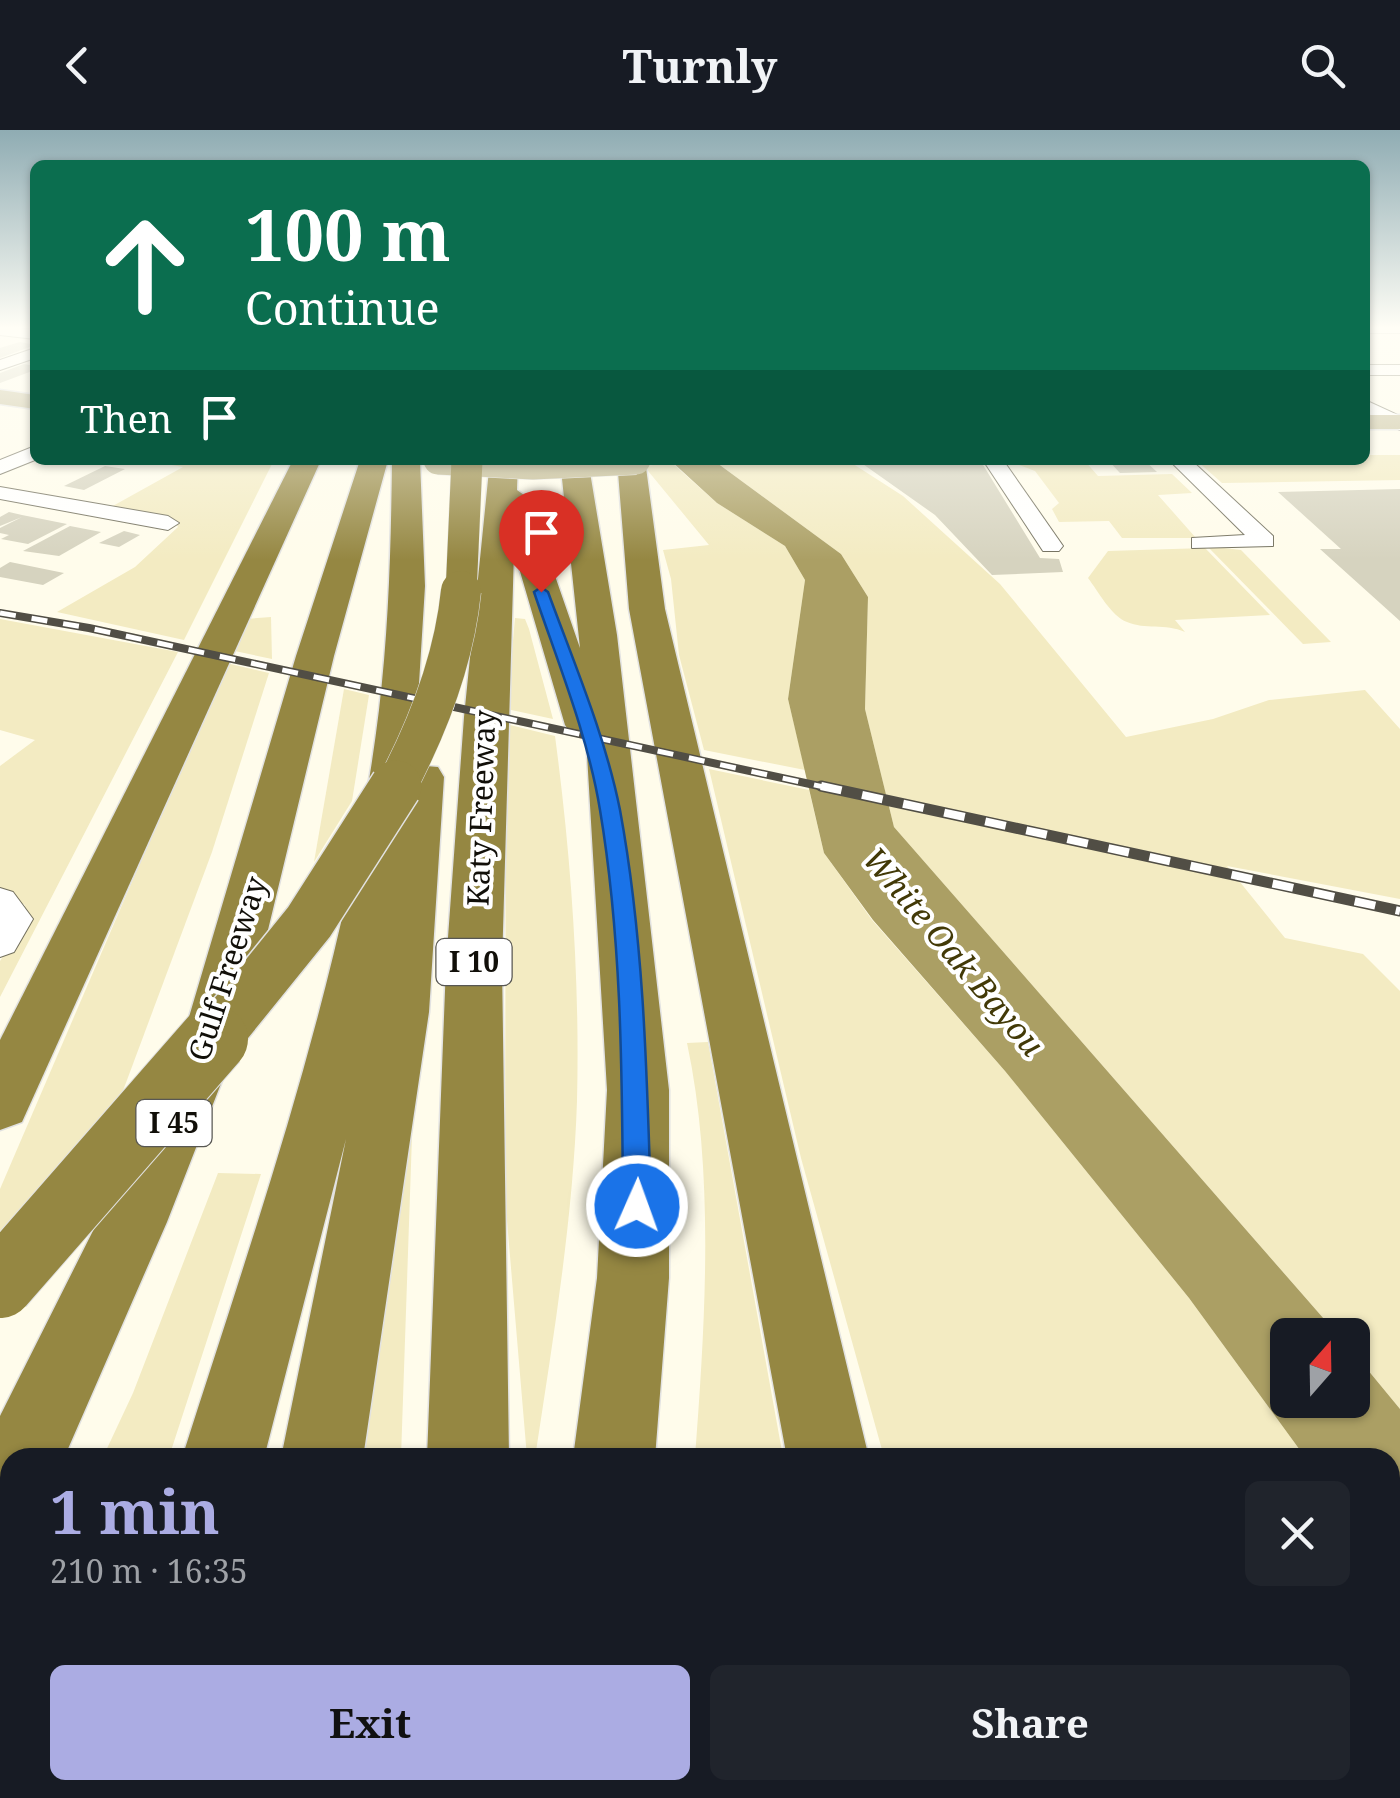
<!DOCTYPE html>
<html lang="en">
<head>
<meta charset="utf-8">
<style>
	:root { --surface:#171b24; --page:#20242c; --text:#f1f3f6; --muted:#9ea1a6; --accent:#abace3 }
	body { margin:0; font-family:"Noto Serif",serif; background:var(--page); color:var(--text); height:100vh; display:flex; flex-direction:column; font-size:38px; white-space:nowrap }
	* { box-sizing:border-box; margin:0 }
	p { font-size:32px; color:var(--muted) }
	.icon { flex:none; width:55px; height:55px; fill:none; stroke:currentColor; stroke-width:2; stroke-linecap:round; stroke-linejoin:round }
	.map { position:relative; flex:1; overflow:hidden }
	.drawer { position:absolute; left:0px; top:1318px; width:1400px; height:352px; display:flex; flex-direction:column; background:var(--surface); border-radius:30px 30px 0 0; box-shadow:0 2px 8px #0004 }
	.drawer>* { flex:none }
	.banner { position:absolute; left:30px; top:30px; width:1340px; height:305px; border-radius:15px; box-shadow:0 2px 8px #0004; background:#0b6e4f; color:#fff; overflow:hidden }
	.needle { width:65px; rotate:20deg }
	.buttons { position:absolute; left:1270px; top:1188px; display:grid; gap:20px }
	.buttons a { display:grid; place-items:center; width:100px; height:100px; border-radius:15px; background:var(--surface); box-shadow:0 2px 8px #0004; font-size:50px }
	.pin { position:absolute; display:grid; place-items:center; width:85px; height:85px; color:#fff; margin:-102px -42px; border-radius:50% 50% 50% 0; rotate:-45deg; box-shadow:0 0 10px #0007 }
	.pin .icon { rotate:45deg }
	.me { position:absolute; width:110px; margin:-55px; rotate:2deg; stroke-linejoin:round; filter:drop-shadow(0 0 8px #0008) }
	.turn { display:flex; align-items:center; gap:35px; height:210px; padding:0 50px; font-size:45px }
	.turn .icon { width:130px; height:130px; stroke-width:2.5 }
	.turn b { display:block; font-size:70px; line-height:85px }
	.then { display:flex; align-items:center; height:95px; padding:0 50px; background:#0003; gap:20px; font-size:38px }
	.round { display:grid; place-items:center; flex:none; width:105px; height:105px; border-radius:15px; background:var(--page) }
	.head { display:flex; align-items:center; justify-content:space-between; height:170px; padding:0 50px }
	h1 { font-size:60px; font-weight:700; line-height:75px; color:var(--accent) }
	.cta { display:flex; gap:20px; margin-top:auto; padding:20px 50px }
	.cta a { flex:1; height:115px; border-radius:15px; background:var(--accent); color:#111; font-size:40px; font-weight:700; line-height:115px; text-align:center }
	.cta a+a { background:var(--page); color:var(--text) }
	header { display:flex; justify-content:space-between; align-items:center; height:130px; padding:0 50px; background:var(--surface); font-size:45px; font-weight:700 }
	.map>svg:first-child { display:block }
	.green { fill:#f3ebc2 }
	.water { fill:#ab9f64 }
	.building { fill:#d6d3bf }
	.lines { fill:none; stroke-linecap:round; stroke-linejoin:round }
	.minor-casing { stroke:#726f5d; stroke-width:2 }
	.major-casing { stroke:#e2e2e1; stroke-width:3 }
	.highway-casing { stroke:#e2e2e1; stroke-width:3 }
	.minor { fill:#fff; fill-rule:evenodd }
	.major { fill:#bfb78e; fill-rule:evenodd }
	.highway { fill:#958742; fill-rule:evenodd }
	.rail-far1-casing { stroke:#514e45; stroke-width:8 }
	.rail-casing { stroke:#514e45; stroke-width:11 }
	.rail-far1 { stroke:#fff; stroke-width:5; stroke-dasharray:16; stroke-linecap:butt }
	.rail { stroke:#fff; stroke-width:8; stroke-dasharray:21; stroke-linecap:butt }
	.major-bridge-casing { stroke:#e2e2e1; stroke-width:30; stroke-linecap:butt }
	.highway-bridge-far3-casing { stroke:#e2e2e1; stroke-width:32; stroke-linecap:butt }
	.highway-bridge-far2-casing { stroke:#e2e2e1; stroke-width:41; stroke-linecap:butt }
	.highway-bridge-far1-casing { stroke:#e2e2e1; stroke-width:54; stroke-linecap:butt }
	.highway-bridge-casing { stroke:#e2e2e1; stroke-width:70; stroke-linecap:butt }
	.major-bridge { stroke:#bfb78e; stroke-width:29 }
	.highway-bridge-far3 { stroke:#958742; stroke-width:31 }
	.highway-bridge-far2 { stroke:#958742; stroke-width:40 }
	.highway-bridge-far1 { stroke:#958742; stroke-width:51 }
	.highway-bridge { stroke:#958742; stroke-width:68 }
	.route { fill:#1a73e8; stroke:#114b97; stroke-width:2.5 }
	.labels { text-anchor:middle; stroke-width:8; stroke-linejoin:round; paint-order:stroke }
	.shield { fill:#fff; stroke:#585753; stroke-width:2.5 }
	.shield-label { font-size:28px; font-weight:bold; fill:#110f09 }
	.street-label { font-size:30px; fill:#110f09; stroke:#fff }
	.water-label { font-size:32px; font-style:italic; fill:#423907; stroke:#fff }
</style>
</head>
<body>
<header><svg class="icon" aria-label="back" viewBox="0 0 24 24"><path d="M15 5l-7 7 7 7"/></svg>Turnly<svg class="icon" aria-label="search" viewBox="0 0 24 24"><circle cx="10" cy="10" r="6"/><path d="M15 15l6 6"/></svg></header>
<div class="map">
<svg width="1400" height="1668" viewBox="0 0 1400 1668">
	<rect width="100%" height="100%" fill="#fffceb"/>
	<g class="green">
		<path d="M1365,325H1400V350L1222,353L1196,330H1365Z"/>
		<path d="M143,330H274L184,510L57,482L135,437L178,397L174,390L111,377L183,337Z"/>
		<path d="M713,330H847L903,366L1000,454L1126,607L1213,589L1269,570L1365,560L1400,599V769L1227,736L1285,808L1363,824L1400,861V1279L1353,1222L1352,1205H1338L894,697L865,579L868,467L841,424Z"/>
		<path d="M1006,330H1084L1098,346L1172,344L1192,363L1158,365L1196,408H1122L1109,391L1059,392L1052,379L1059,373L1035,341Z"/>
		<path d="M672,333L717,373L785,416L805,450L788,569L805,640L704,620L679,525L671,449L663,420L709,415L644,336Z"/>
		<path d="M1207,416L1241,420L1331,512L1303,514Z"/>
		<path d="M1205,418L1270,485L1175,490L1185,502C1165,493 1145,500 1127,492C1111,486 1098,461 1088,448L1108,421Z"/>
		<path d="M271,487L272,529L230,520L245,489Z"/>
		<path d="M515,488L525,489L529,499L553,589L507,579Z"/>
		<path d="M0,489L178,522L0,867V831L21,799L25,775L0,761V636L35,610L0,600Z"/>
		<path d="M226,533L269,543L212,722L108,1001L0,1119V1059Z"/>
		<path d="M344,559L369,565L352,671L314,732Z"/>
		<path d="M506,594L555,606C571,726 580,850 577,971C573,1091 553,1209 535,1328L527,1327L505,1067Z"/>
		<path d="M709,639L809,660L824,723L872,790L1005,941L1189,1168L1305,1327H884L801,1028Z"/>
		<path d="M708,912L783,1327H695C705,1195 715,1043 687,913Z"/>
		<path d="M412,1006L401,1327L342,1328Z"/>
		<path d="M218,1043L261,1044L169,1327H103L133,1263Z"/>
		<path d="M1390,1444L1400,1458V1668H970L968,1660H1390Z"/>
		<path d="M10,1524V1660H58L55,1668H0V1544Z"/>
		<path d="M654,1660H842L843,1668H653Z"/>
	</g>
	<path class="water" d="M670,330H713L841,424L868,467L865,579L894,697L1338,1205H1288V1270H1352L1353,1222L1400,1279V1458L1390,1444V1328L1305,1327L1189,1168L1005,941L873,790L824,723L788,569L805,450L785,416L717,373Z"/>
	<g class="building">
		<path d="M20,212L35,215L0,228V218Z"/>
		<path d="M24,234L35,236V240L0,253V243Z"/>
		<path d="M980,330L1040,428L1059,429L1063,442L992,445L935,385L860,332Z"/>
		<path d="M1108,330H1144L1157,342L1120,343Z"/>
		<path d="M105,336L125,339L84,360L64,356Z"/>
		<path d="M1400,359V491L1320,419H1341L1278,362Z"/>
		<path d="M9,382L22,385L67,394L28,414L1,409L9,405L0,403V398L22,387L0,396V387Z"/>
		<path d="M70,396L101,402L59,426L23,421Z"/>
		<path d="M124,401L140,405L119,417L99,413Z"/>
		<path d="M10,432L64,443L43,455L0,447V438Z"/>
	</g>
	<g class="lines">
		<g class="minor-casing">
			<g id="minor">
				<path d="M0,197L35,199V209L0,205Z"/>
				<rect x="1365" y="197" width="35" height="6"/>
				<path d="M35,218V228L0,240V230Z"/>
				<rect x="1365" y="235" width="35" height="10"/>
				<path d="M1365,270L1400,286V300L1365,282Z"/>
				<path d="M35,316V330L0,344V330Z"/>
				<path d="M983,330H1003L1063,416L1059,421H1043Z"/>
				<path d="M1169,330H1191L1273,406V416L1192,418V408L1245,405Z"/>
				<path d="M0,357L168,386L179,393L168,400L0,369Z"/>
				<path d="M0,758L13,762L33,789L14,822L0,827Z"/>
			</g>
		</g>
		<g class="major-casing">
			<g id="major">
				<path d="M0,260L35,265V279L0,274Z"/>
				<rect x="1365" y="285" width="35" height="14"/>
			</g>
		</g>
		<g class="highway-casing">
			<g id="highway">
				<path d="M293,330H321L22,992L0,1000V910Z"/>
				<path d="M360,330H388L334,526L247,887L167,1092L64,1328H10V1407L0,1411V1286L109,1069L189,887L296,526Z"/>
				<path d="M392,330H420L425,456L414,635L438,637L444,647L429,882L363,1328H281L346,1009L264,1328H182C260,1083 348,835 379,580C389,496 391,414 392,330Z"/>
				<path d="M490,330H518L517,360L528,368L580,518L560,330H588L617,505L669,960V1148L655,1328H573L597,1148L607,960L586,608L571,604L565,595L514,421L502,835L509,1328H427L446,835L464,587Z"/>
				<path d="M617,330H645L665,479L869,1328H787L629,479Z"/>
				<path d="M78,1660H317V1668H76Z"/>
				<path d="M433,1660H602L600,1668H434Z"/>
				<path d="M846,1660H946L948,1668H848Z"/>
			</g>
		</g>
		<use href="#minor" class="minor"/>
		<use href="#major" class="major"/>
		<use href="#highway" class="highway"/>
		<g class="rail-far1-casing">
			<path id="rail-far1" d="M0,483L89,498L833,659"/>
		</g>
		<g class="rail-casing">
			<path id="rail" d="M821,656L1400,781"/>
		</g>
		<use href="#rail-far1" class="rail-far1"/>
		<use href="#rail" class="rail"/>
		<g class="major-bridge-casing">
			<path id="major-bridge" d="M438,330L533,335L636,330"/>
		</g>
		<g class="highway-bridge-far3-casing">
			<path id="highway-bridge-far3" d="M461,464L467,330"/>
		</g>
		<g class="highway-bridge-far2-casing">
			<path id="highway-bridge-far2" d="M395,659C428,597 454,531 461,461"/>
		</g>
		<g class="highway-bridge-far1-casing">
			<path id="highway-bridge-far1" d="M212,912L309,792L396,656"/>
		</g>
		<g class="highway-bridge-casing">
			<path id="highway-bridge" d="M0,1154L214,909"/>
		</g>
		<use href="#major-bridge" class="major-bridge"/>
		<use href="#highway-bridge-far3" class="highway-bridge-far3"/>
		<use href="#highway-bridge-far2" class="highway-bridge-far2"/>
		<use href="#highway-bridge-far1" class="highway-bridge-far1"/>
		<use href="#highway-bridge" class="highway-bridge"/>
	</g>
	<linearGradient id="sky" x2="0" y2="1"><stop stop-color="#8facb3"/><stop offset="0.46" stop-color="#fffef6"/><stop offset="1" stop-color="#fffef6" stop-opacity="0"/></linearGradient>
	<rect width="1400" height="430" fill="url(#sky)"/>
	<path class="route" d="M541,457L548,462C574,533 605,605 620,680C644,810 647,944 651,1076L647,1085L637,1089L627,1085L623,1076C622,944 622,811 600,680C588,606 558,533 534,462Z"/>
	<g class="labels">
		<g class="shield">
			<rect x="436.5" y="809" width="75" height="46" rx="8"/>
			<rect x="136.5" y="970" width="75" height="46" rx="8"/>
		</g>
		<g class="shield-label">
			<text x="474" y="842">I 10</text>
			<text x="174" y="1003">I 45</text>
		</g>
		<g class="street-label">
			<text transform="translate(482 678) rotate(-88)" y="10">Katy Freeway</text>
			<text transform="translate(228 839) rotate(-72)" y="10">Gulf Freeway</text>
		</g>
		<g class="water-label">
			<text transform="translate(953 822) rotate(50)" y="11">White Oak Bayou</text>
		</g>
	</g>
</svg>
<div class="buttons">
<a><svg class="needle" viewBox="-14 -14 28 28"><path d="M0-13l5 13h-10z" fill="#e53935"/><path d="M0 13l5-13h-10z" fill="#9ea1a6"/></svg></a>
</div>
<div class="pin" style="left:541px;top:462px;background:#d93025"><svg class="icon" aria-label="arrive" viewBox="0 0 24 24"><path d="M6 21V4h12l-3 4 3 4H6"/></svg></div>
<svg class="me" style="left:637px;top:1076px" viewBox="-20 -20 40 40"><circle r="17" fill="#1a73e8" stroke="#fff" stroke-width="3"/><path d="M0-11L8 9 0 5-8 9z" fill="#fff"/></svg>
<div class="banner">
<div class="turn"><svg class="icon" aria-label="ahead" viewBox="0 0 24 24"><path d="M12 20V5M6 11l6-6 6 6"/></svg><div><b>100 m</b>Continue</div></div>
<div class="then">Then<svg class="icon" aria-label="arrive" viewBox="0 0 24 24"><path d="M6 21V4h12l-3 4 3 4H6"/></svg></div>
</div>
<section class="drawer">
<div class="head"><div><h1>1 min</h1><p>210 m · 16:35</p></div><a class="round"><svg class="icon" aria-label="close" viewBox="0 0 24 24"><path d="M6 6l12 12M18 6L6 18"/></svg></a></div>
<div class="cta"><a>Exit</a><a>Share</a></div>
</section>
</div>
</body>
</html>
